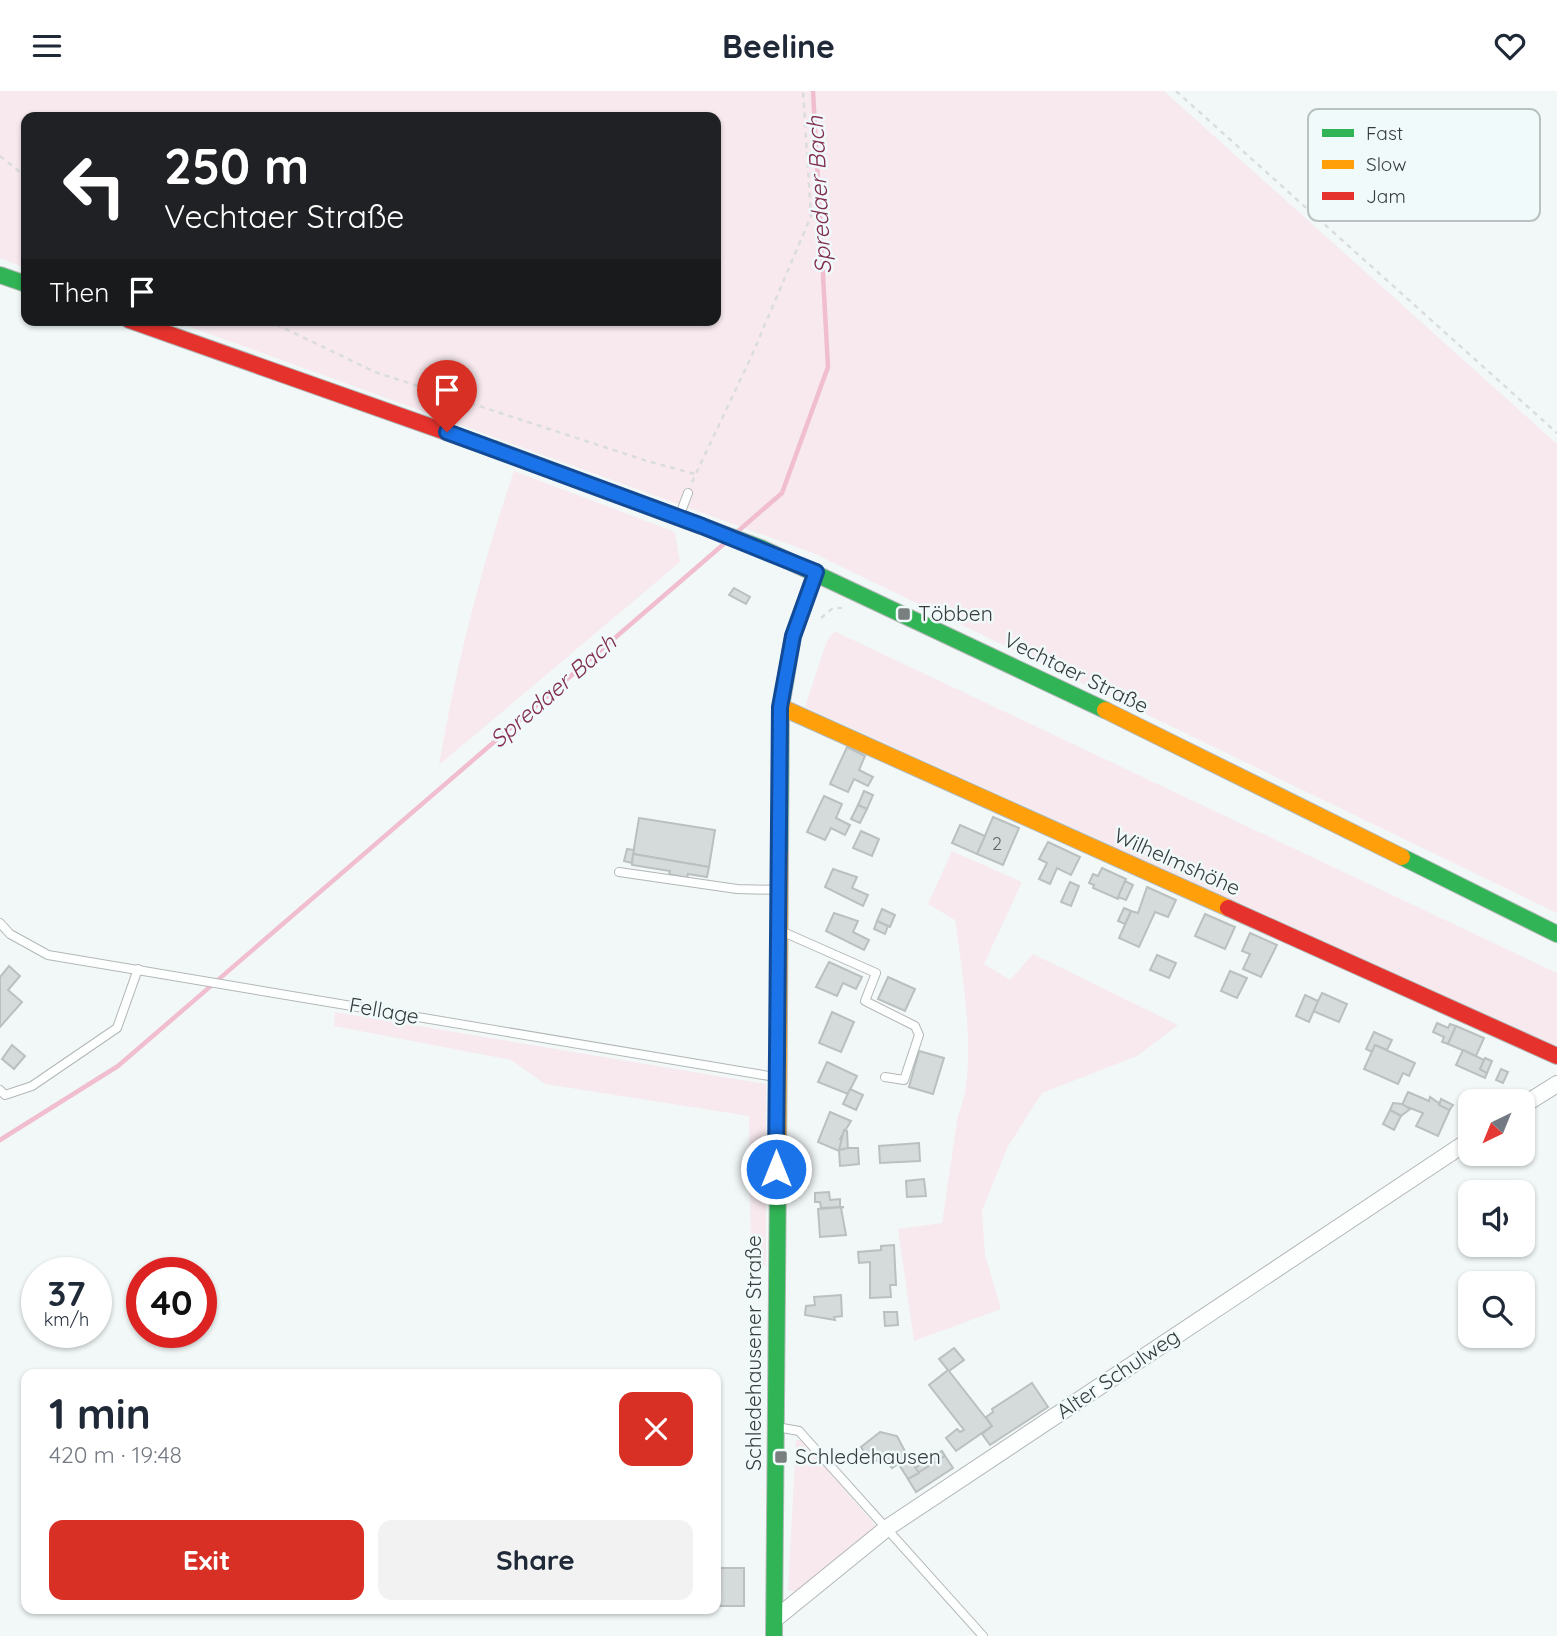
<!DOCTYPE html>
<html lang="en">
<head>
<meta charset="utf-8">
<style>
	:root { --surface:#fff; --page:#f2f2f3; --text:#1f2937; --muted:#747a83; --accent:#d93025 }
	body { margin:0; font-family:Quicksand,sans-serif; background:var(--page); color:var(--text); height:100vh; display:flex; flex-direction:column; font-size:26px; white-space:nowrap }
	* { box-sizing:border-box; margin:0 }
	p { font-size:23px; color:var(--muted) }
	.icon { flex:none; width:38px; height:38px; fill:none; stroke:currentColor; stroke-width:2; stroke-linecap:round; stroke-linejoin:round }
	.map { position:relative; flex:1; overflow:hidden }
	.drawer { position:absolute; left:21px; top:1278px; width:700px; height:245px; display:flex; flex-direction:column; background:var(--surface); border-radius:14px; box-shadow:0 2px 5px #0004 }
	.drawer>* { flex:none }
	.hud { position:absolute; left:21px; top:21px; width:700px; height:214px; border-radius:14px; box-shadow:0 2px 5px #0004; background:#202124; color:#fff; overflow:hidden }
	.needle { width:46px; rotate:223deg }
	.controls { position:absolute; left:1458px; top:998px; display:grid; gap:14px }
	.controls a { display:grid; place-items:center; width:77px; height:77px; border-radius:14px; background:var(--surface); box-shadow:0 2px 5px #0004; font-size:35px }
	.speed { position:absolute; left:21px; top:1166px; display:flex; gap:14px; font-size:35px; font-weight:700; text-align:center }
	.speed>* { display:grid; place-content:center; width:91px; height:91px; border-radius:50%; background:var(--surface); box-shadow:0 2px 5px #0004; line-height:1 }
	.speed small { font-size:18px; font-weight:400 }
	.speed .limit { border:10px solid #d22; background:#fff; color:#111 }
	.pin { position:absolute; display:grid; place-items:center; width:60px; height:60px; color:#fff; margin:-72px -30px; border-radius:50% 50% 50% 0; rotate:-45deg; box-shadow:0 0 7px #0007 }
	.pin .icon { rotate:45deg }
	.me { position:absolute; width:77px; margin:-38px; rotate:0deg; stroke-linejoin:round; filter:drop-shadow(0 0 5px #0008) }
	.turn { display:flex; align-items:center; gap:24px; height:147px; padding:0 28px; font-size:32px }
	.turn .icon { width:91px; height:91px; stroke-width:2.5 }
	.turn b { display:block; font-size:49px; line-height:60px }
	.then { display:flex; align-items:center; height:66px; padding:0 28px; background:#0003; gap:14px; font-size:26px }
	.round { display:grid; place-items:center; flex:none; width:74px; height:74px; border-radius:14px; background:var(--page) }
	.head { display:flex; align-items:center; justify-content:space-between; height:119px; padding:0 28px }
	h1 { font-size:42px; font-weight:800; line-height:52px }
	.button { display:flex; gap:14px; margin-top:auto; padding:14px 28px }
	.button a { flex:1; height:80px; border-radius:14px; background:var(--accent); color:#fff; font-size:28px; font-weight:800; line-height:80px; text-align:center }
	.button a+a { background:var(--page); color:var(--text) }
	header { display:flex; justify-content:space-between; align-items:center; height:91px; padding:0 28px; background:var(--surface); font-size:32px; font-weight:800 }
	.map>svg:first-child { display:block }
	.green { fill:#f7e9ee }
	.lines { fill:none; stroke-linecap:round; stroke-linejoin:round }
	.stream { stroke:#f0becf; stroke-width:4.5 }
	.building { fill:#d5dada; stroke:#babfbf; stroke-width:2 }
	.lane-casing { stroke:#b3b7b7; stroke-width:10 }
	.street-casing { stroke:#b3b7b7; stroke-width:18 }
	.fast-casing { stroke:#b3b7b7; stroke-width:18 }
	.slow-casing { stroke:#b3b7b7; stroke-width:18 }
	.jam-casing { stroke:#b3b7b7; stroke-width:18 }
	.path { stroke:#dbdddd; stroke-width:2.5; stroke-dasharray:5 5; stroke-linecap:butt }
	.lane { stroke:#fdfefe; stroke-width:8 }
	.street { stroke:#fdfefe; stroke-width:16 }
	.fast { stroke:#30b455; stroke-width:16 }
	.slow { stroke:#ff9f0a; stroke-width:16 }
	.jam { stroke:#e5322d; stroke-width:16 }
	.route-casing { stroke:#114b97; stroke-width:18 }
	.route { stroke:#1a73e8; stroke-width:12 }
	.poi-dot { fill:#797e7e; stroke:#f0fafa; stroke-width:2.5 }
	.labels { text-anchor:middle; stroke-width:5; stroke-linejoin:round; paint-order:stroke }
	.number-label { font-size:18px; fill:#5f6464 }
	.poi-label { font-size:21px; fill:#383c3c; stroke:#f0fafa; text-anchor:start }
	.street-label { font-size:21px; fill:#383c3c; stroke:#f0fafa }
	.water-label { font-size:23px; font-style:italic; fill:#822d50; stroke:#f0fafa }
	.key { fill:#f0fafa; stroke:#b9c1c1; stroke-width:2 }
	.key-label { font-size:19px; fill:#383c3c }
</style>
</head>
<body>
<header><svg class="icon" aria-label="menu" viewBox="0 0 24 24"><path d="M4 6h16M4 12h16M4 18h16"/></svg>Beeline<svg class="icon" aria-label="heart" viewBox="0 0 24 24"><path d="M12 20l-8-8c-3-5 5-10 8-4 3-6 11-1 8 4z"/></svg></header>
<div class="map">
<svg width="1557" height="1545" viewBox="0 0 1557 1545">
	<rect width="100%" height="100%" fill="#f2f8f8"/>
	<g class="green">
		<path d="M0,0H1164L1557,353V822L813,462L171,229H716V26H26V177L0,167Z"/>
		<path d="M514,380L675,441L680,471L439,674C456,574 481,476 514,380Z"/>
		<path d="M834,540L1557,882V955L805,616L826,552Z"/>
		<path d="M952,760L1022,791L984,873L1010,889L1033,863L1178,934L1137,965L1042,1002L1007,1057L982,1120L985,1164L1001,1218L914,1250L898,1138L942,1132L958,1024C979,981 962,877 955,829L928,813Z"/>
		<path d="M335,921L766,993V1176L751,1166L749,1025L545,993L511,969L334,935Z"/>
		<path d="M796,1349H802L880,1440L798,1500H788Z"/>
	</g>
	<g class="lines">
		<g class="stream">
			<path d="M737,441L782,402L828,276L813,0"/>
			<path d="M0,1049L118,975L725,452"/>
		</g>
	</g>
	<g class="building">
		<path d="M734,497L750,506L746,513L729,504Z"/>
		<path d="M847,656L865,665L859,679L873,686L868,695L854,688L848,701L830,693Z"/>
		<path d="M864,700L873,704L867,718L858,714Z"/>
		<path d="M824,705L842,713L836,727L850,734L845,744L831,737L825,749L807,741Z"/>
		<path d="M858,714L867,718L860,732L851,728Z"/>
		<path d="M993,726L1019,737L1003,774L977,763Z"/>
		<path d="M639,727L715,739L709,776L633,763Z"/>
		<path d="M960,734L985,745L977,763L952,752Z"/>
		<path d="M861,740L879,748L872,765L853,757Z"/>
		<path d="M1048,751L1080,766L1071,784L1057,777L1050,793L1039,788L1047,772L1039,768Z"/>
		<path d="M627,758L634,759L632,772L624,770Z"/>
		<path d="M633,763L709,776L707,786L688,783L687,787L669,783L670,780L632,774Z"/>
		<path d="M1102,777L1126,788L1118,808L1093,797L1094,794L1089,792L1093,783L1098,785Z"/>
		<path d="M833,778L857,786L852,797L868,804L863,815L825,796Z"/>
		<path d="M1125,790L1133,794L1126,809L1118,806Z"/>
		<path d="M1070,791L1079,795L1071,815L1061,811Z"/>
		<path d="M1147,796L1176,809L1168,826L1155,821L1139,856L1119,847L1131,820L1138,822Z"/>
		<path d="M1124,817L1131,820L1125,833L1118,830Z"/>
		<path d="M882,818L895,824L890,836L877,830Z"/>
		<path d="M834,822L858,830L853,841L869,849L864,859L826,840Z"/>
		<path d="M1205,823L1235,836L1225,858L1195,845Z"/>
		<path d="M877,830L888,835L885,843L874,838Z"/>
		<path d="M1250,842L1277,854L1261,886L1243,878L1250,863L1242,860Z"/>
		<path d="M1157,864L1176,872L1169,887L1150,879Z"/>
		<path d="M829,871L862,886L856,898L843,892L837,905L816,896Z"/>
		<path d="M9,875L20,885L8,899L22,911L0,936V886Z"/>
		<path d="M1230,880L1247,887L1237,907L1221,900Z"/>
		<path d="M888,886L915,898L905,920L878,908Z"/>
		<path d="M1322,902L1347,913L1339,931L1313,920Z"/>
		<path d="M1305,904L1318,910L1309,931L1296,925Z"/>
		<path d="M832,921L854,931L841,961L819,952Z"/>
		<path d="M1437,932L1448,937L1450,933L1456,935L1448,953L1442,951L1444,946L1433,941Z"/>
		<path d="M1456,935L1484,947L1476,965L1448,953Z"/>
		<path d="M1374,941L1392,949L1387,959L1375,954L1372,961L1366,958Z"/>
		<path d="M12,954L25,965L14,978L2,968Z"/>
		<path d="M1375,954L1415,972L1409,985L1403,982L1398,993L1364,978Z"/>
		<path d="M1463,959L1484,969L1480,978L1487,982L1485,987L1456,974Z"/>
		<path d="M919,960L944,967L933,1003L909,996Z"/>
		<path d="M1485,967L1492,970L1487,982L1480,978Z"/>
		<path d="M827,971L857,985L848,1003L818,991Z"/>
		<path d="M1501,978L1508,981L1503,992L1496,989Z"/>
		<path d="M850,998L863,1004L856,1019L843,1013Z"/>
		<path d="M1408,1001L1429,1010L1430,1006L1449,1019L1451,1016L1438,1045L1416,1035L1423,1022L1402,1014Z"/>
		<path d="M1441,1008L1453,1014L1449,1019L1439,1014Z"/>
		<path d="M1393,1012L1402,1013L1410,1018L1401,1025L1390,1019Z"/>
		<path d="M1390,1019L1401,1025L1394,1039L1383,1033Z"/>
		<path d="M830,1021L851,1030L840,1048L843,1049L839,1060L818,1051Z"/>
		<path d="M844,1039L847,1040L848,1059H839Z"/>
		<path d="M919,1052L920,1070L880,1072L879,1055Z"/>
		<path d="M848,1057H858L859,1073L840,1075L839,1059Z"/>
		<path d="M924,1088L926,1105L907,1106L906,1090Z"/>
		<path d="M829,1101L830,1109L840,1108V1116L821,1117L820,1111H815V1102Z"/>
		<path d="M844,1116L841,1117L846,1144L820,1146L818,1118Z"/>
		<path d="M894,1154L896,1194H890L891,1206L870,1207V1171L859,1172L858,1161L881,1159V1155Z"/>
		<path d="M841,1204L842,1225L834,1226L835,1229L805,1224L806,1215L815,1214L814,1206Z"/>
		<path d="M884,1221H897L898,1234L885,1235Z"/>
		<path d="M954,1257L964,1269L949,1280L992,1335L956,1360L946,1347L957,1338L960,1341L964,1339L929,1294L948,1279L939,1268Z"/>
		<path d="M1032,1292L1048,1316L990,1354L982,1343L992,1335L986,1326L993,1321L992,1318Z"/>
		<path d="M880,1341L897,1345L908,1366L892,1377L887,1370L879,1368L872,1373L861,1356Z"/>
		<path d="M942,1360L945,1365L919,1382L915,1377Z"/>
		<path d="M945,1365L953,1377L916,1401L908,1388Z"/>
		<path d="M908,1366L919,1382L908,1388L898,1372Z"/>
		<rect x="717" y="1477" width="27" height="38"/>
	</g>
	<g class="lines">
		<g class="lane-casing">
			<g id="lane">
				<path d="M682,418L688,402"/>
				<path d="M619,781L737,798L779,799"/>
				<path d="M0,832L10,843L48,864L775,986"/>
				<path d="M781,840L876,882L865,910L915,935L919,944L904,989L885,986"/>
				<path d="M0,999L5,1004L32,995L117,937L138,878"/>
				<path d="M777,1336L799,1340L983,1545"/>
			</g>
		</g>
		<g class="street-casing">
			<g id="street">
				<path d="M1522,1015L1557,993"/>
				<path d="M775,1528L887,1437L1470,1049"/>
			</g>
		</g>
		<g class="fast-casing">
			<g id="fast">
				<path d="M0,184L26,193"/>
				<path d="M494,358L761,457L1105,619"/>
				<path d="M780,763L781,616L793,545L816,481"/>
				<path d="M1402,766L1557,843"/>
				<path d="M774,1545L778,1078"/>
			</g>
		</g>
		<g class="slow-casing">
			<g id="slow">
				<path d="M781,616L1228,817"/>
				<path d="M1105,619L1402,766"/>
				<path d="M778,1078L780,763"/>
			</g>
		</g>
		<g class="jam-casing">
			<g id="jam">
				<path d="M129,229L494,358"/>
				<path d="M1228,817L1557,965"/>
			</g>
		</g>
		<g class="path">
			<path d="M1176,0L1557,342"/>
			<path d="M0,65L26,86"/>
			<path d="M267,229L375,281L647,370L695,383"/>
			<path d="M692,391L752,264L811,125L803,0"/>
			<path d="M821,527L833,517H842"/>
		</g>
		<use href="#lane" class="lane"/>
		<use href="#street" class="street"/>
		<use href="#fast" class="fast"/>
		<use href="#slow" class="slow"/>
		<use href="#jam" class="jam"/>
	</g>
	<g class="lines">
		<g class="route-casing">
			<path id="route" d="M447,341L702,435L816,481L793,545L780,616L776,1078"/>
		</g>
		<use href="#route" class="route"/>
	</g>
	<g class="poi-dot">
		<rect x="897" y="516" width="14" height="14" rx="3.5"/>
		<rect x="774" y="1359" width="14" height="14" rx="3.5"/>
	</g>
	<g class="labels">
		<g class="number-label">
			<text x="997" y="759">2</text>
		</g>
		<g class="poi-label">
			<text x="918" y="530">Többen</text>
			<text x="795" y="1373">Schledehausen</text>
		</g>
		<g class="street-label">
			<text transform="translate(1076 582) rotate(26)" y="7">Vechtaer Straße</text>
			<text transform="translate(1177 771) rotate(24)" y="7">Wilhelmshöhe</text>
			<text transform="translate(384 920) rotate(10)" y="7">Fellage</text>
			<text transform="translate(754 1262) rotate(-90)" y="7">Schledehausener Straße</text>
			<text transform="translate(1118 1283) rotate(-34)" y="7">Alter Schulweg</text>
		</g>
		<g class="water-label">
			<text transform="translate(819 104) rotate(-93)" y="8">Spredaer Bach</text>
			<text transform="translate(553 600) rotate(-41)" y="8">Spredaer Bach</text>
		</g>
	</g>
	<rect x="1308" y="18" width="232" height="112" rx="10" class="key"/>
	<rect x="1322" y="38" width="32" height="8" fill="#30b455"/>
	<rect x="1322" y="69" width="32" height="9" fill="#ff9f0a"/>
	<rect x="1322" y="101" width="32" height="8" fill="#e5322d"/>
	<g class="key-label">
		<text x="1366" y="49">Fast</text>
		<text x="1366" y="80">Slow</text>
		<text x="1366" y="112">Jam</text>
	</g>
</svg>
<div class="controls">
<a><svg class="needle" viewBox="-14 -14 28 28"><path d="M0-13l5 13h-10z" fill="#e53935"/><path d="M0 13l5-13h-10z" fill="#747a83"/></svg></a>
<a><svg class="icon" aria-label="sound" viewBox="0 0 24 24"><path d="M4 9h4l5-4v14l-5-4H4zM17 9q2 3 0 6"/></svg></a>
<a><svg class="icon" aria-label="search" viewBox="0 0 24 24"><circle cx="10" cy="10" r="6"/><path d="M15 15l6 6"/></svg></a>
</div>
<div class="speed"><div>37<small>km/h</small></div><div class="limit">40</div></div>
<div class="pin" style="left:447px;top:341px;background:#d93025"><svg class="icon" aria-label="arrive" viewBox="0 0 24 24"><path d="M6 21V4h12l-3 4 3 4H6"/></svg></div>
<svg class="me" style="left:776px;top:1078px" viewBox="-20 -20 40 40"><circle r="17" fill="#1a73e8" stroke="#fff" stroke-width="3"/><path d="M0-11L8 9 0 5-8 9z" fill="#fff"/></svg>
<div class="hud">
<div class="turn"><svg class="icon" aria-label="left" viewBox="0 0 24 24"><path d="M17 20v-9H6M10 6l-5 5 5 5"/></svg><div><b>250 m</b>Vechtaer Straße</div></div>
<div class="then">Then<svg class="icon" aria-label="arrive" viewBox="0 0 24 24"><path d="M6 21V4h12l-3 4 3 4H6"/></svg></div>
</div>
<section class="drawer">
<div class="head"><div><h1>1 min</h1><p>420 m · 19:48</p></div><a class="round" style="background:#d93025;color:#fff"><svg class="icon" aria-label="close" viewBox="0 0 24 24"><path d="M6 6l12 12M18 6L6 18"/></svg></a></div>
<div class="button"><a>Exit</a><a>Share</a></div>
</section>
</div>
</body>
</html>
